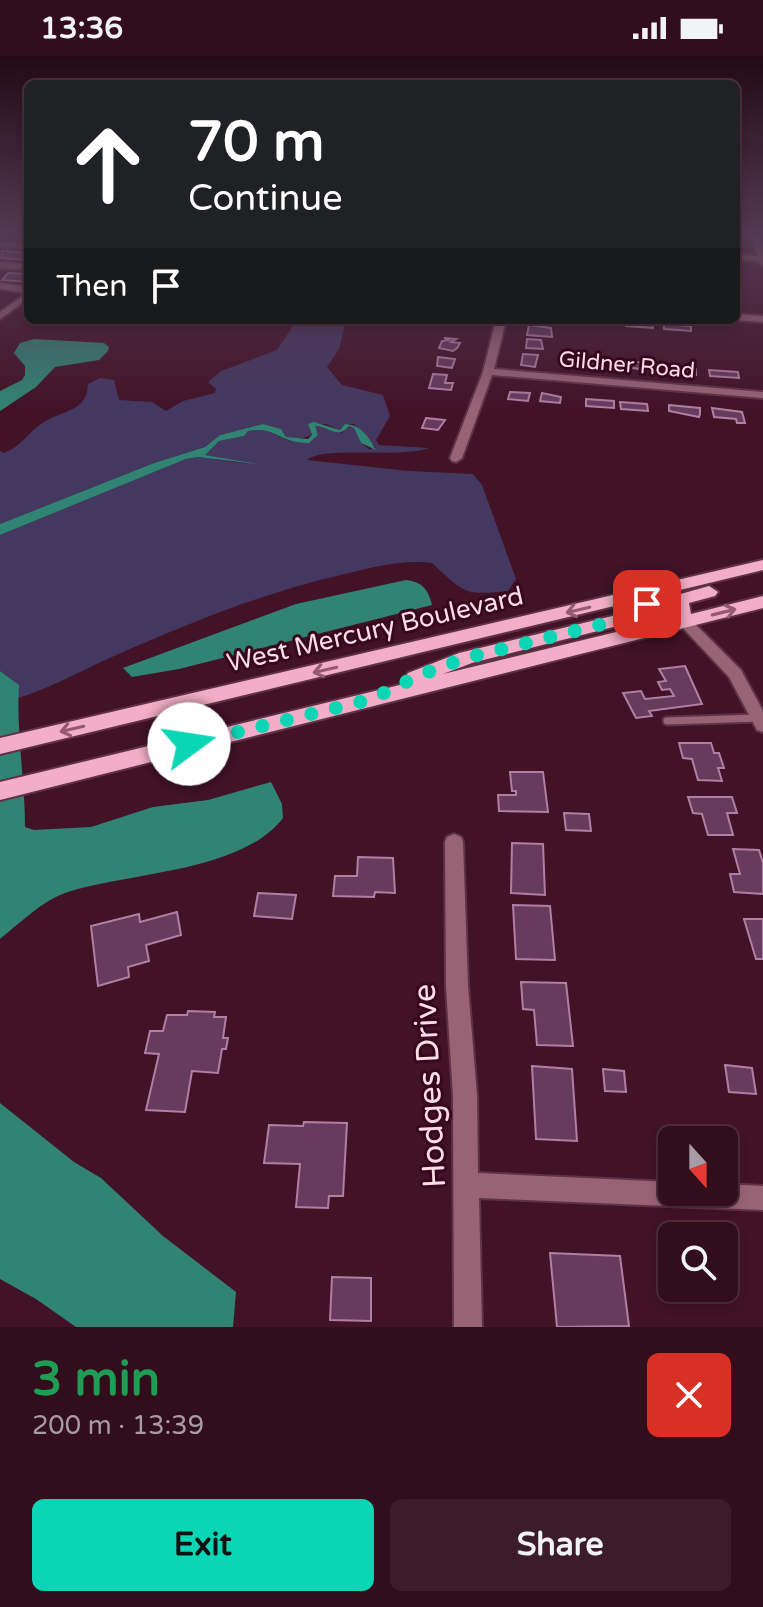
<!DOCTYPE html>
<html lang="en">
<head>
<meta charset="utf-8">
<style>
	:root { --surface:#320e1d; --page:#3d1c2a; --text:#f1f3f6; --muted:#a89ca4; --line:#4d2e3b; --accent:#0ad5b5 }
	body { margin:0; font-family:"Varela Round",sans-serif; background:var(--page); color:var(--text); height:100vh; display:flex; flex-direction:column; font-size:30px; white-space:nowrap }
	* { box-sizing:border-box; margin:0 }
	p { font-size:26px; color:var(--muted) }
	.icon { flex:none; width:44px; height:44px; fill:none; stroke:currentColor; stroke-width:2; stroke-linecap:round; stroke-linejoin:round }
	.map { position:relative; height:1271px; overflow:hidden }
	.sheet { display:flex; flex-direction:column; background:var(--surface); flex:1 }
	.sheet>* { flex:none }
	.top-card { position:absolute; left:24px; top:24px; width:716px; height:244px; border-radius:12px; box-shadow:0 4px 12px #0003,0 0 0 2px var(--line); background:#202124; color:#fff; overflow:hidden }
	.needle { width:52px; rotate:159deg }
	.controls { position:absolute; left:658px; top:1070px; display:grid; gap:16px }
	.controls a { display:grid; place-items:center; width:80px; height:80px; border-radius:12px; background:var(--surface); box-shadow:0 4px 12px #0003,0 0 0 2px var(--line); font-size:40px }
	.pin { position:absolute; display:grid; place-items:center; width:68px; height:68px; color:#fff; margin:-34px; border-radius:16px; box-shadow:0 4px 12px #0006 }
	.me { position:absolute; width:88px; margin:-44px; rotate:76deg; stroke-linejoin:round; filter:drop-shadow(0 0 6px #0008) }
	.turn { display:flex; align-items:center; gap:28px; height:168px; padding:0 32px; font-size:36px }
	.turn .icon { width:104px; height:104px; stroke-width:2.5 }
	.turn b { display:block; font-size:56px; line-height:68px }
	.then { display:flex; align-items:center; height:76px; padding:0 32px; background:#0003; gap:16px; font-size:30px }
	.round { display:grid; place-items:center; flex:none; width:84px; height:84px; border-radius:12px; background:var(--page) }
	.head { display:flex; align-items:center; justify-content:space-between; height:136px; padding:0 32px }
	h1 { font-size:48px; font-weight:700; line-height:60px; color:#1e9e55 }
	.cta { display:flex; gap:16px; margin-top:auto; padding:16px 32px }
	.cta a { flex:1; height:92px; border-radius:12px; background:var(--accent); color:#111; font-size:32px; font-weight:700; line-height:92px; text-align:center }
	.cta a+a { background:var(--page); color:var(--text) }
	.status { display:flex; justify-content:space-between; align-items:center; height:56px; padding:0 40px; background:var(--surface); direction:ltr }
	.status svg { height:22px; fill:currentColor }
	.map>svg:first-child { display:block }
	.green { fill:#443861 }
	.water { fill:#318473 }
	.building { fill:#673b5c; stroke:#b17fa3; stroke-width:2 }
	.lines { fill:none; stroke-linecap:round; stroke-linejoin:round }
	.lane-casing { stroke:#603246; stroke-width:11 }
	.street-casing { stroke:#603246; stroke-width:4 }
	.primary-casing { stroke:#603246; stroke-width:4 }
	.lane { stroke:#996376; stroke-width:7 }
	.street { fill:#996376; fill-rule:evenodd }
	.primary { fill:#f2aec6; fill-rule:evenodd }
	.oneway { stroke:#945a72 }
	.route { stroke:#0ad5b5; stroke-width:14; stroke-dasharray:0 25.2 }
	.labels { text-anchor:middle; stroke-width:6; stroke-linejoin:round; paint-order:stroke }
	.far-street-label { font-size:22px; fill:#fedde7; stroke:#37071e }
	.street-label { font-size:26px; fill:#fedde7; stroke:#37071e }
	.near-street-label { font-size:32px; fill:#fedde7; stroke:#37071e }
</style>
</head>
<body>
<div class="status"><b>13:36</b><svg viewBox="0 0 49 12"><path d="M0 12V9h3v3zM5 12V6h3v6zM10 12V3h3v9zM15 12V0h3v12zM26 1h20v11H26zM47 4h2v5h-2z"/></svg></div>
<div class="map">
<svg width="763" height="1271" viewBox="0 0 763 1271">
	<rect width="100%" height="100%" fill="#421227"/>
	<path class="green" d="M297,264H346L339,293L327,311L342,329L383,339L390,360L376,384L379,389L429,392C399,403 324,389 307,404L409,415L473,418L482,429L516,523L508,535C463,540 464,536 432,507C402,503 370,512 341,519C262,537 187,568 112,601C80,615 51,632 18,642V629L0,615V479L186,403L198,401L251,408L204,399L219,385L244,380L248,375C276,370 279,388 309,387L318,379L314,369L342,377L348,370L354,372L361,387L369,393L376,392L354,368H345L340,374L326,368H308L312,379L300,383L286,381L281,373L263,368L220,379L205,391L154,407L0,468V395L4,397C21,391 29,375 44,366C63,354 87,356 88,328L100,322L114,324L119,344L152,346L166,355L183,345L215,337L216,333L208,326L221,315L277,294Z"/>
	<g class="water">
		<path d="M34,283L104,287L109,291L108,295L99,304L55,311L36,331L0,355V335L22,324L25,319V310L14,297L20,287Z"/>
		<path d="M314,366L340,374L345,368C361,368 370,383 376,394L361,387L354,372L349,370C338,384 328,370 315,370L318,379L309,387C280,388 276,370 248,375L244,380L219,385L205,399L257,408L198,401L186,403L0,479V468L154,407L205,391L220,379L263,368L281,373L286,381L308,383L312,379L308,368Z"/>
		<path d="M406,524C422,526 428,533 432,549L179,613L132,621L123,612L296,548Z"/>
		<path d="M0,615L19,629C16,676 25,723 25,771L34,774L91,771L153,751L208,744L271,726L282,748L283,762C241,817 127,816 65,837C42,845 19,868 0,883Z"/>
		<path d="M0,1047L74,1106L101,1122L163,1180L236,1236L233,1271H76L36,1243L0,1223Z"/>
	</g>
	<g class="building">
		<path d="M2,195L28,197V204L1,202Z"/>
		<path d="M8,217L28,218V226L2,224Z"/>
		<path d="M626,265L653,267V272L626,270Z"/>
		<path d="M664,268L691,270V275L664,273Z"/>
		<path d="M529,269L551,272L552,281L527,279Z"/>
		<path d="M444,282L456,283L451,286L460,287L457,292L453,295L439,292L442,285L448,284Z"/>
		<path d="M527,283L541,284L543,293L526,292Z"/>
		<path d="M523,298L538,299L535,311L521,309Z"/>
		<path d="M438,301L455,303L452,312L437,310Z"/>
		<path d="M589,302L616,304V312L588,308Z"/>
		<path d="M649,303L654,304L656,315L625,311V305L649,307Z"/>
		<path d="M667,310L696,313V319L667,316Z"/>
		<path d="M709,314L738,316L739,322L710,320Z"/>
		<path d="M433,318L447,319L445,327H453L451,334L429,332Z"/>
		<path d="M510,336L530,337L528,345L508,343Z"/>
		<path d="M542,337L561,341L560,347L540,345Z"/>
		<path d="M586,343L614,345V352L586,350Z"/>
		<path d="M620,346L647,348L648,355L621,353Z"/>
		<path d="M669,349L700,352V358L699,361L669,355Z"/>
		<path d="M712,352L742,356L745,367H737L736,363L714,361Z"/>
		<path d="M426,362L445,364L438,374L422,372Z"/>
		<path d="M685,610L702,648L649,655L652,660L636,662L623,637L641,635L645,643L674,640L670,633L662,634L658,626L666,625L659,613Z"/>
		<path d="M679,687H711L714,697H719L724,712H718L722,725L698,724L692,703L683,702Z"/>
		<path d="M510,716H543L548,756L499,755L498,739H516V735H512Z"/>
		<path d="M688,741H732L737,757H727L733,779H708L702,758L693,757Z"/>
		<path d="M564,757L589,758L591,775L566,774Z"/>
		<path d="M512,787L543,788L545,839L511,837Z"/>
		<path d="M733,793L759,794L763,807V838L734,836L730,818H740Z"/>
		<path d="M358,801L393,802L395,837L375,836L374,841L333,840L335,820H357Z"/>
		<path d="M258,837L296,839L292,863L254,860Z"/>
		<path d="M513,849L550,850L555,904L516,903Z"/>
		<path d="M177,856L181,879L146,889L149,905L128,911L129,921L98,930L91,870L139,858L140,866Z"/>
		<path d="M744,863H763V903H756Z"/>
		<path d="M521,926L566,927L573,990L537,989L534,954L523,953Z"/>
		<path d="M188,955L215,956L214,961H226L223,982H228L226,993H222L218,1017L192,1015L185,1056L146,1054L159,998L145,997L150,975H163L167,959H187Z"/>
		<path d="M725,1009L752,1012L756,1038L729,1036Z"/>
		<path d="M532,1010L572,1013L577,1085L536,1083Z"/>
		<path d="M603,1013L624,1015L626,1036L605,1035Z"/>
		<path d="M304,1066L347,1067L343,1140H329L328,1152L296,1151L300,1108L264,1107L269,1069L303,1070Z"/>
		<path d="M550,1197L620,1200L629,1270L557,1271Z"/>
		<path d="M332,1221L371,1222V1265L330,1264Z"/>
	</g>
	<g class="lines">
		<g class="lane-casing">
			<path id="lane" d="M667,665L758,662"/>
		</g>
		<g class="street-casing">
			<g id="street">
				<path d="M751,177H759L763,192V210L758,205L736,204V198L757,200Z"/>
				<path d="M0,187L28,188V192L0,191Z"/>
				<path d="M0,206L28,208V214L0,212Z"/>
				<path d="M0,227L28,231V243L0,263V256L27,237L0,233Z"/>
				<path d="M736,258L763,260V266L736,264Z"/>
				<path d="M496,264H506L494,313L763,336V342L492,319L462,402L456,406L452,405L450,402L483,316Z"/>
				<path d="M685,561L690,563L741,614L763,655V676L757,674L729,621L680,569L678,566Z"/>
				<path d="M454,778L461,781L463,786L468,930L477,1040L478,1117L672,1126V1136H724V1128L763,1130V1154L479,1142L482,1271H454L453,1040L446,930L445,786L447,781Z"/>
			</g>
		</g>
		<g class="primary-casing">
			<path id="primary" d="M763,504V514L651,541L657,551L641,564L472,607L443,618L674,562L670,548L677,539L709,530L718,536L715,540L689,547L691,558L763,540V552L0,744V726L408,627L405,622L408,617L459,597L629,556L638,549L635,545L0,698V682Z"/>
		</g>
		<use href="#lane" class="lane"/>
		<use href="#street" class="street"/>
		<use href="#primary" class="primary"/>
	</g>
	<defs><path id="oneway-shaft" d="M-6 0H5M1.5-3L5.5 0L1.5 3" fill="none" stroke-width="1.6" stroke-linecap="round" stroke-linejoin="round" transform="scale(2)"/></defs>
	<g class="oneway">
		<use href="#oneway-shaft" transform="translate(578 554) rotate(167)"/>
		<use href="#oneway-shaft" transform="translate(724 556) rotate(-14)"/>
		<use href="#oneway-shaft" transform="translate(325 614) rotate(167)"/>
		<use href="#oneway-shaft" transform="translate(72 673) rotate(167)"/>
	</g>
	<linearGradient id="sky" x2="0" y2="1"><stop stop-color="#240a15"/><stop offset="0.5" stop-color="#543952"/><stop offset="1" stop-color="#543952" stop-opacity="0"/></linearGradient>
	<rect width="763" height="355" fill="url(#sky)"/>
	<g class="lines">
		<path class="route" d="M189,688L372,643L420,619L466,602L635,560L644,556L647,548"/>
	</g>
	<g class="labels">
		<g class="far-street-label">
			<text transform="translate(627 308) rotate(5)" y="8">Gildner Road</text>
		</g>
		<g class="street-label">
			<text transform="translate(375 573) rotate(-13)" y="9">West Mercury Boulevard</text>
		</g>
		<g class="near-street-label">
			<text transform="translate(429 1030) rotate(-93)" y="11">Hodges Drive</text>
		</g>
	</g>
</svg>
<div class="controls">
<a><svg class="needle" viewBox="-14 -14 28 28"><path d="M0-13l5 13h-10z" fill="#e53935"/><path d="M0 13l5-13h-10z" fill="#a89ca4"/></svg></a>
<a><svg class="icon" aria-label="search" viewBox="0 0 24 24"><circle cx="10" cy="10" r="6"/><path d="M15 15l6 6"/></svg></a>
</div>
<div class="pin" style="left:647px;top:548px;background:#d93025"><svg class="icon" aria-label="arrive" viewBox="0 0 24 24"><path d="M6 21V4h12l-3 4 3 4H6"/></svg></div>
<svg class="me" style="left:189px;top:688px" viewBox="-20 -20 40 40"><circle r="19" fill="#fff"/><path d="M0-13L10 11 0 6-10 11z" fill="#0ad5b5"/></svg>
<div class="top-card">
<div class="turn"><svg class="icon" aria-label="ahead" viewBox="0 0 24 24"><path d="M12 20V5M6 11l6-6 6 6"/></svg><div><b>70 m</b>Continue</div></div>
<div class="then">Then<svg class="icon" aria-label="arrive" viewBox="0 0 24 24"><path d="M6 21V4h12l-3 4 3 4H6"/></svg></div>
</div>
</div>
<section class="sheet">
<div class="head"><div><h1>3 min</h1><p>200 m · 13:39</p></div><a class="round" style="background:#d93025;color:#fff"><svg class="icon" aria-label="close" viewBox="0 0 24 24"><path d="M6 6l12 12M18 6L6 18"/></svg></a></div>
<div class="cta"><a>Exit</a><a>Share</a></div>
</section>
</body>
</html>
